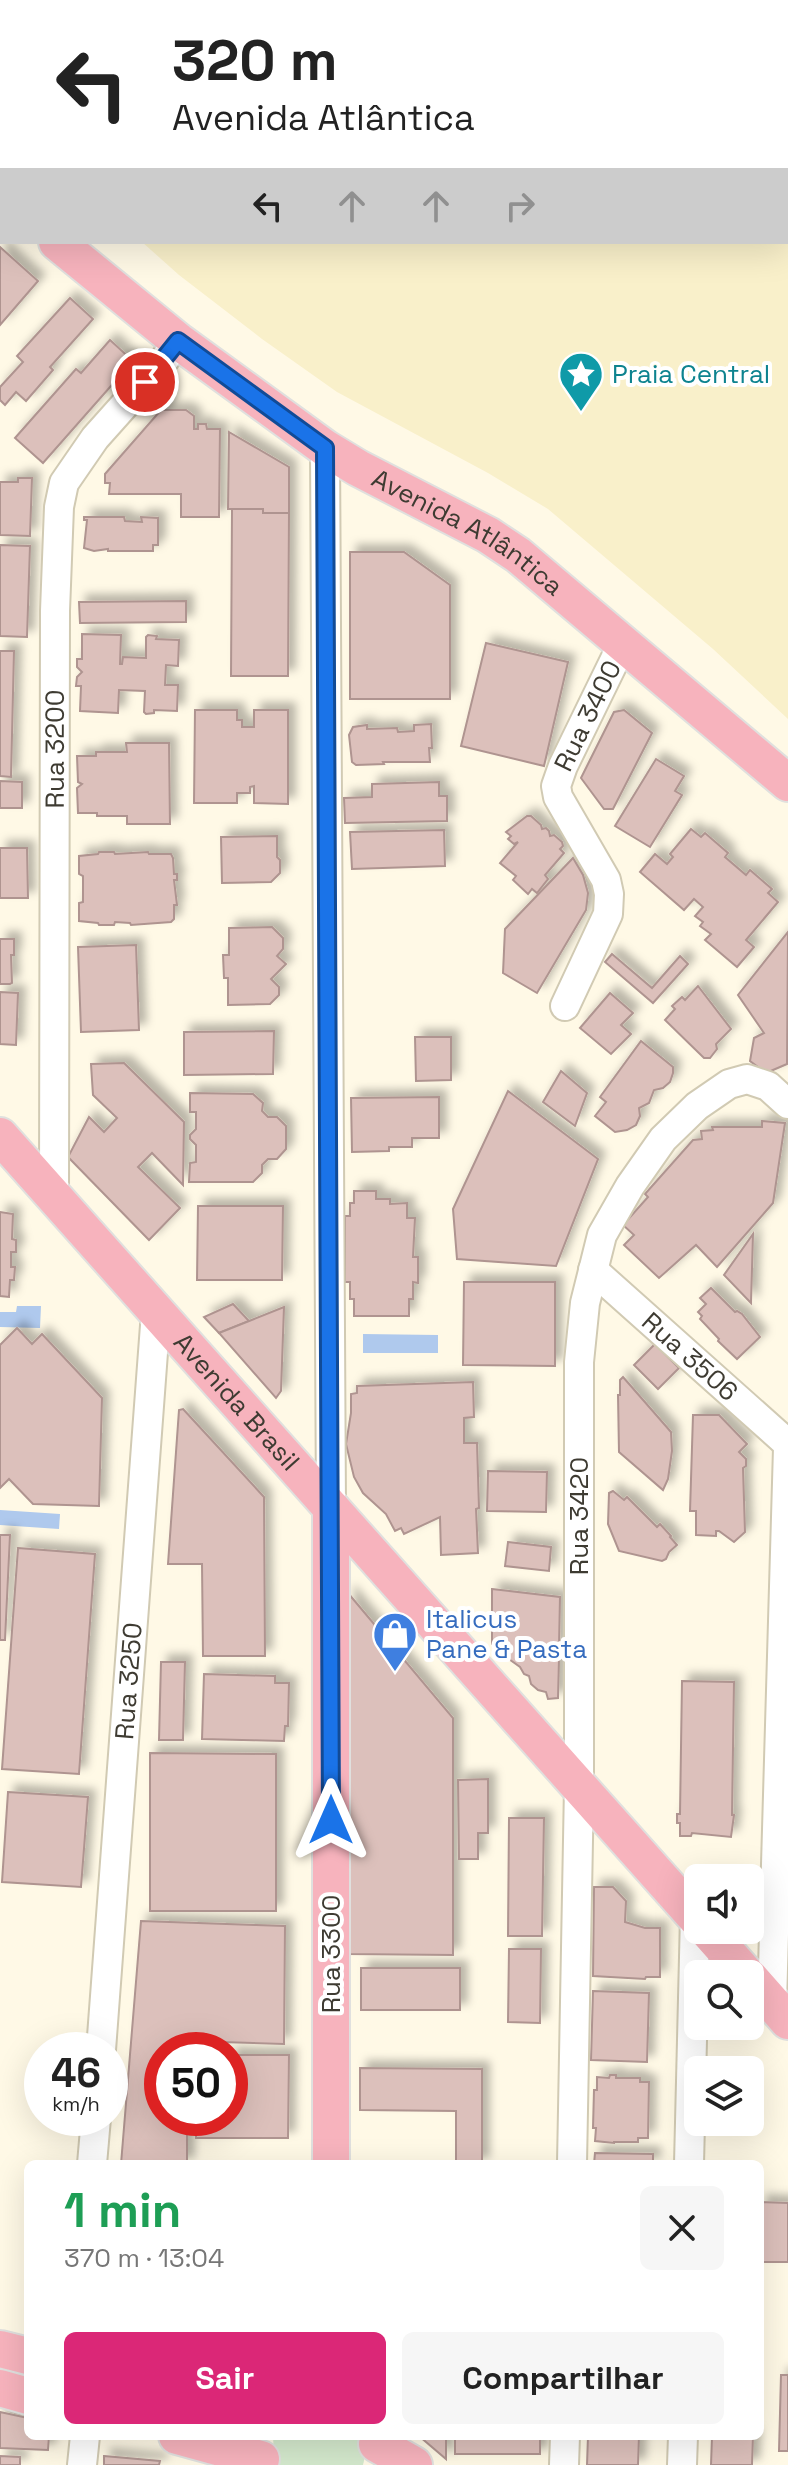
<!DOCTYPE html>
<html lang="pt">
<head>
<meta charset="utf-8">
<style>
	:root { --surface:#fff; --page:#f6f6f6; --text:#222; --muted:#767676; --accent:#db2777 }
	body { margin:0; font-family:"Space Grotesk",sans-serif; background:var(--page); color:var(--text); height:100vh; display:flex; flex-direction:column; font-size:30px; white-space:nowrap }
	* { box-sizing:border-box; margin:0 }
	p { font-size:26px; color:var(--muted) }
	.icon { flex:none; width:44px; height:44px; fill:none; stroke:currentColor; stroke-width:2; stroke-linecap:round; stroke-linejoin:round }
	.map { position:relative; flex:1; overflow:hidden }
	.drawer { position:absolute; left:24px; top:2160px; width:740px; height:280px; display:flex; flex-direction:column; background:var(--surface); border-radius:12px; box-shadow:0 8px 32px #0002 }
	.drawer>* { flex:none }
	.banner { position:absolute; left:0px; top:0px; width:788px; height:244px; box-shadow:0 8px 32px #0002; background:#fff; color:var(--text); overflow:hidden }
	.controls { position:absolute; left:684px; top:1864px; display:grid; gap:16px }
	.controls a { display:grid; place-items:center; width:80px; height:80px; border-radius:12px; background:var(--surface); box-shadow:0 8px 32px #0002; font-size:40px }
	.speed { position:absolute; left:24px; top:2032px; display:flex; gap:16px; font-size:40px; font-weight:700; text-align:center }
	.speed>* { display:grid; place-content:center; width:104px; height:104px; border-radius:50%; background:var(--surface); box-shadow:0 8px 32px #0002; line-height:1 }
	.speed small { font-size:20px; font-weight:400 }
	.speed .limit { border:12px solid #d22; background:#fff; color:#111 }
	.pin { position:absolute; display:grid; place-items:center; width:68px; height:68px; color:#fff; margin:-34px; border:4px solid #fff; border-radius:50%; box-shadow:0 2px 8px #0007 }
	.me { position:absolute; width:88px; margin:-44px; rotate:0deg; stroke-linejoin:round; filter:drop-shadow(0 0 6px #0008) }
	.turn { display:flex; align-items:center; gap:28px; height:168px; padding:0 40px; font-size:36px }
	.turn .icon { width:104px; height:104px; stroke-width:2.5 }
	.turn b { display:block; font-size:56px; line-height:68px }
	.lanes { display:flex; align-items:center; height:76px; padding:0 40px; background:#0003; justify-content:center; gap:40px; direction:ltr }
	.lanes .off { opacity:.35 }
	.round { display:grid; place-items:center; flex:none; width:84px; height:84px; border-radius:12px; background:var(--page) }
	.summary { display:flex; align-items:center; justify-content:space-between; height:136px; padding:0 40px }
	h1 { font-size:48px; font-weight:600; line-height:60px; color:#1e9e55 }
	.button { display:flex; gap:16px; margin-top:auto; padding:16px 40px }
	.button a { flex:1; height:92px; border-radius:12px; background:var(--accent); color:#fff; font-size:32px; font-weight:600; line-height:92px; text-align:center }
	.button a+a { background:var(--page); color:var(--text) }
	.map>svg:first-child { display:block }
	.green { fill:#d4e9cd }
	.sand { fill:#f9f0ca }
	.water { fill:#afc9ed }
	.building { fill:#dcc0bb; stroke:#af9490; stroke-width:2; filter:url(#shadow) }
	.lines { fill:none; stroke-linecap:round; stroke-linejoin:round }
	.minor-casing { stroke:#d1cab3; stroke-width:32 }
	.major-casing { stroke:#e0e0de; stroke-width:40 }
	.minor { stroke:#fff; stroke-width:28 }
	.major { stroke:#f7b3bd; stroke-width:36 }
	.route-casing { stroke:#114b97; stroke-width:20 }
	.route { stroke:#1a73e8; stroke-width:14 }
	.labels { text-anchor:middle; stroke-width:8; stroke-linejoin:round; paint-order:stroke }
	.culture-label { font-size:26px; fill:#0d838f; stroke:#fff; text-anchor:start }
	.street-label { font-size:26px; fill:#3e3b32; stroke:#fff }
	.shop-label { font-size:26px; fill:#366cbe; stroke:#fff; text-anchor:start }
</style>
</head>
<body>
<div class="map">
<svg width="788" height="2465" viewBox="0 0 788 2465">
	<defs>
		<filter id="shadow"><feDropShadow dx="7" dy="-7" stdDeviation="4" flood-color="#0004"/></filter>
	</defs>
	<rect width="100%" height="100%" fill="#fff9e6"/>
	<path class="green" d="M273,2436H359C365,2447 366,2453 363,2465H280L274,2455Z"/>
	<g class="sand">
		<path d="M0,0H657L659,2H2V131L0,129Z"/>
		<path d="M786,106L788,108V719L713,649L548,509L488,473L337,392L262,339L179,275L142,242H786Z"/>
	</g>
	<g class="water">
		<path d="M657,0H788V108L786,106V2H659Z"/>
		<path d="M17,1306H41L40,1328L0,1327V1312H16Z"/>
		<path d="M363,1334L438,1335V1353H363Z"/>
		<path d="M0,1510L60,1514L59,1529L0,1525Z"/>
	</g>
	<g class="building">
		<path d="M0,247L38,281L0,325Z"/>
		<path d="M70,298L93,319L50,367L53,370L26,401L16,392L5,405L0,400V387L23,362L17,356Z"/>
		<path d="M110,340L133,361L43,463L15,438L76,369L81,373Z"/>
		<path d="M161,410H186L194,416V429H198V424H206L207,429H220L219,517H181V494H109L110,483H105V474Z"/>
		<path d="M229,432L289,467V513H263V509H228Z"/>
		<path d="M18,478H32L30,536L0,535V482H18Z"/>
		<path d="M232,509H263V513H289L288,676H231Z"/>
		<path d="M84,517H124L125,521L142,522L141,517L158,518V545H153V551H108V549L94,551L84,548L87,520H84Z"/>
		<path d="M0,545L30,546L27,637L0,636Z"/>
		<path d="M350,552H404L450,585V699H350Z"/>
		<path d="M186,601V622L80,623L79,602Z"/>
		<path d="M82,634L121,635L120,664H122L123,657L146,658V637L148,635L157,636L156,639L179,640L178,666L166,665L165,685H178L177,711L154,710V713L146,714L144,712L145,691L119,690L118,713L80,711L81,686H76L77,677L82,672L77,667V659H82Z"/>
		<path d="M486,643L568,662L544,766L461,746Z"/>
		<path d="M0,651H14L11,777L0,776Z"/>
		<path d="M195,710H237V720H242V727H254V710H288V804L254,803V786L250,787V793H237V803H194Z"/>
		<path d="M624,710L652,733L613,809H604L581,778L614,712Z"/>
		<path d="M431,724L432,748H429L430,762H383L384,764L356,765L352,762L349,735L353,727L367,725V729L397,728L398,732L414,731V725Z"/>
		<path d="M126,743H169L170,824H127V816H97V813H78L77,788L82,784L78,782L77,756H96V752H127Z"/>
		<path d="M656,759L684,776L675,791L682,795L650,847L615,826Z"/>
		<path d="M0,781L22,782V808H0Z"/>
		<path d="M439,782V796H447V821L345,823L344,798L372,797V784Z"/>
		<path d="M527,816H531L541,825L542,829L546,828L549,831L550,836L554,835L562,842L563,846L560,849L564,853L545,875L548,879L537,893L532,889L528,894L513,880L516,876L500,863L518,842L514,844L508,839L511,836L506,832Z"/>
		<path d="M691,829L701,837L705,833L728,853L725,857L746,875L750,870L772,889L768,893L778,902L746,940L754,947L737,967L705,940L711,934L700,926L703,922L695,916L703,907L694,899L684,910L640,872L655,854L667,864L673,857L670,854Z"/>
		<path d="M444,830L445,866L352,869L350,832Z"/>
		<path d="M277,836V857L280,860V873L271,882L222,883L221,837Z"/>
		<path d="M0,848H27L28,898H0Z"/>
		<path d="M99,852H114L115,854L148,852L149,854H171L173,858L174,874H177V880H174L177,905H174V919L171,922L131,925L130,923L115,922L114,925H99L98,923L79,921V903L83,902V876L79,874V856L98,854Z"/>
		<path d="M573,858L583,875L588,893L586,910L537,993L503,973L505,929Z"/>
		<path d="M272,927L283,938V949L277,956L286,964L271,979L279,987V995L270,1004L228,1005V978H224L223,955H229V928Z"/>
		<path d="M788,932L787,1064L766,1073L750,1061L754,1038L764,1033L738,995Z"/>
		<path d="M0,939H14V955H11L12,983L10,984H0Z"/>
		<path d="M136,945L139,1030L81,1032L78,947Z"/>
		<path d="M612,954L652,988L680,956L688,964L653,1003L605,962Z"/>
		<path d="M698,986L731,1029L716,1044L717,1049L710,1058H704L665,1020L675,1009L672,1006L682,997L685,1000Z"/>
		<path d="M0,992L18,993L16,1045L0,1044Z"/>
		<path d="M610,993L633,1013L621,1025L631,1034L611,1054L580,1028Z"/>
		<path d="M274,1031L273,1074L184,1075V1032Z"/>
		<path d="M415,1037H451V1080L416,1081Z"/>
		<path d="M641,1041L673,1067V1073L670,1082L663,1088L654,1090L649,1103L639,1108L640,1116L636,1125L627,1130L615,1132L595,1116L606,1102L600,1097Z"/>
		<path d="M124,1063L184,1122L183,1185L152,1153L138,1167L180,1208L149,1240L68,1157L89,1117L104,1132L117,1118L93,1095L91,1064Z"/>
		<path d="M561,1071L587,1093L575,1126L543,1102Z"/>
		<path d="M508,1091L598,1159L556,1266L457,1259L453,1209Z"/>
		<path d="M190,1093L253,1094L263,1103L262,1111L268,1117H277L286,1126V1149L277,1159H268L262,1165V1173L253,1182H189L190,1163L196,1162V1145L190,1139V1135L196,1129V1112H190Z"/>
		<path d="M439,1097V1138H412V1147H389V1151L352,1152L351,1098Z"/>
		<path d="M762,1121L785,1123L773,1203L717,1267L696,1245L659,1278L624,1245L634,1235L623,1225L648,1197L645,1194L693,1140L702,1139L701,1131L713,1130L712,1127H762Z"/>
		<path d="M354,1191H376V1199H390V1204L407,1203V1218H415L413,1257H418V1283L413,1282V1299H409V1316H354V1299H350V1282H345V1216H350V1203H354Z"/>
		<path d="M198,1206H283L282,1280H197Z"/>
		<path d="M0,1212L13,1214L12,1239L16,1240V1252H11V1267H15L14,1280H10L9,1297L0,1296Z"/>
		<path d="M753,1234L751,1303L724,1275Z"/>
		<path d="M464,1282H555V1366L463,1365Z"/>
		<path d="M711,1288L735,1312L737,1311L742,1314L760,1337L737,1359L718,1341L719,1339L700,1319L702,1316L698,1312L706,1304L700,1298Z"/>
		<path d="M233,1304L249,1321L219,1333L204,1317Z"/>
		<path d="M284,1307L281,1391L276,1398L219,1333Z"/>
		<path d="M17,1328L32,1344L42,1334L102,1398L99,1506L33,1504L9,1479L0,1488V1345Z"/>
		<path d="M655,1344L679,1368L658,1389L634,1365Z"/>
		<path d="M623,1377L671,1432L672,1451L668,1479L663,1490L619,1452L618,1395H620V1380Z"/>
		<path d="M473,1382L474,1417L464,1418V1443H477L479,1508L476,1509L478,1553L441,1555L440,1517L404,1534L401,1528L395,1531L386,1514L363,1493L354,1477L346,1444L351,1413V1394L357,1393V1386Z"/>
		<path d="M183,1409L264,1497L265,1656H203L202,1564H168L179,1410Z"/>
		<path d="M693,1415H719L747,1444L739,1452L746,1459V1466L743,1468L745,1532L734,1542L719,1531H716V1536L696,1535V1511H690Z"/>
		<path d="M488,1471L547,1472L546,1512L487,1511Z"/>
		<path d="M613,1491L624,1500L627,1497L657,1527L660,1524L671,1536L670,1537L677,1545L669,1552L666,1559L662,1561L619,1551L608,1524L609,1493Z"/>
		<path d="M0,1535H10L5,1640H0Z"/>
		<path d="M508,1542L551,1547L549,1571L505,1566Z"/>
		<path d="M18,1548L95,1554L79,1774L2,1769Z"/>
		<path d="M492,1589L560,1597L559,1646H556V1659H559L558,1698L548,1699L546,1692L538,1690L531,1684L529,1676L524,1674L520,1667L506,1657L505,1652L492,1644Z"/>
		<path d="M348,1593L453,1718V1955L346,1954Z"/>
		<path d="M161,1662H185L183,1740H159Z"/>
		<path d="M204,1674L275,1676V1683H289L288,1726H285L284,1741L202,1739Z"/>
		<path d="M682,1681L734,1682L732,1815H734L731,1837L692,1833L691,1836H680V1823H677V1814H680Z"/>
		<path d="M150,1753L276,1754V1911H150Z"/>
		<path d="M488,1779V1833H478V1859H459L458,1780Z"/>
		<path d="M8,1792L88,1797L81,1887L2,1882Z"/>
		<path d="M509,1818H544L542,1936H508Z"/>
		<path d="M594,1887H613L626,1901L625,1922L645,1928H660V1977H646L645,1979L593,1976Z"/>
		<path d="M141,1921L285,1926L284,2044L187,2041V2050H162V2118H187V2164H121Z"/>
		<path d="M509,1949H541L540,2023L508,2022Z"/>
		<rect x="361" y="1968" width="99" height="42"/>
		<path d="M593,1991L649,1993L647,2062L591,2060Z"/>
		<path d="M230,2055H289L288,2138H196V2118H230Z"/>
		<path d="M360,2068L482,2069V2164H456V2111L360,2110Z"/>
		<path d="M610,2075H616V2078H640V2082H649L648,2138H638V2142H614V2143L595,2141L596,2128H593L594,2090H597V2077L609,2078Z"/>
		<path d="M595,2153L653,2154V2164H594Z"/>
		<path d="M760,2202L788,2203V2262H760Z"/>
		<path d="M781,2375H788V2451H779Z"/>
		<path d="M0,2412L28,2418V2436H49L48,2450L0,2448Z"/>
		<path d="M419,2436H446V2459Z"/>
		<rect x="455" y="2436" width="85" height="18"/>
		<path d="M588,2436H639L638,2465H587Z"/>
		<path d="M712,2436H753L752,2465H711Z"/>
		<path d="M0,2456L20,2457V2465H0Z"/>
		<path d="M104,2456L160,2461L159,2465H104Z"/>
	</g>
	<g class="lines">
		<g class="minor-casing">
			<g id="minor">
				<path d="M325,448L331,1508"/>
				<path id="s1" d="M565,1006L608,914L609,894L606,880L558,797L556,786L563,766L623,643"/>
				<path id="s2" d="M54,1197L55,611L59,507L64,483L95,438L162,363L178,341"/>
				<path id="s3" d="M593,1270L788,1444"/>
				<path d="M772,2003L788,1448"/>
				<path id="s4" d="M101,2050L156,1312"/>
				<path d="M92,2164L96,2118"/>
				<path d="M572,2164L579,1786V1362L585,1303L602,1235L630,1186L663,1139L697,1106L729,1084L747,1079L768,1086L788,1104"/>
				<path d="M689,2164L695,1916"/>
				<path d="M82,2465L85,2436"/>
				<path d="M564,2465L565,2436"/>
				<path d="M682,2465L683,2436"/>
			</g>
		</g>
		<g class="major-casing">
			<g id="major">
				<path d="M0,193L2,195"/>
				<path id="s5" d="M57,242L178,341L325,448L358,468L488,535L518,555L788,783"/>
				<path id="s6" d="M0,1136L698,1920"/>
				<path d="M331,1508V2164"/>
				<path d="M707,1930L746,1974"/>
				<path d="M750,1978L788,2021"/>
				<path d="M0,2349L28,2356"/>
				<path d="M0,2388L28,2396"/>
				<path d="M177,2436L261,2459"/>
				<path d="M377,2444L414,2465"/>
			</g>
		</g>
		<use href="#minor" class="minor"/>
		<use href="#major" class="major"/>
	</g>
	<g class="lines">
		<g class="route-casing">
			<path id="route" d="M145,382L178,341L325,448L331,1820"/>
		</g>
		<use href="#route" class="route"/>
	</g>
	<defs>
		<g id="sight-pin" transform="scale(2.3)"><path d="M0 17L-7.5 6A9.5 9.5 0 1 1 7.5 6Z" fill="#0f9aa8" stroke="#fff"/><path d="M0-6L1.8-2.2L6-1.7L2.9 1.2L3.7 5.4L0 3.3L-3.7 5.4L-2.9 1.2L-6-1.7L-1.8-2.2Z" fill="#fff"/></g>
		<g id="shop-pin" transform="scale(2.3)"><path d="M0 17L-7.5 6A9.5 9.5 0 1 1 7.5 6Z" fill="#3f7fe0" stroke="#fff"/><path d="M-5-2.5h2.3a2.7 3.5 0 0 1 5.4 0H5L5.5 6h-11ZM-1.5-2.5h3a1.5 2.3 0 0 0-3 0Z" fill="#fff"/></g>
	</defs>
	<g fill-rule="evenodd">
		<use href="#sight-pin" x="581" y="374"/>
		<use href="#shop-pin" x="395" y="1634"/>
	</g>
	<g class="labels">
		<g class="culture-label">
			<text x="612" y="383">Praia Central</text>
		</g>
		<g class="street-label">
			<text dy="9" stroke="none"><textPath href="#s5" startOffset="504">Avenida Atlântica</textPath></text>
			<text dy="9" stroke="none"><textPath href="#s1" startOffset="320">Rua 3400</textPath></text>
			<text dy="9" stroke="none"><textPath href="#s2" startOffset="448">Rua 3200</textPath></text>
			<text dy="9" stroke="none"><textPath href="#s3" startOffset="130">Rua 3506</textPath></text>
			<text dy="9" stroke="none"><textPath href="#s6" startOffset="356">Avenida Brasil</textPath></text>
			<text transform="translate(579 1516) rotate(-90)" y="9">Rua 3420</text>
			<text dy="9" stroke="none"><textPath href="#s4" startOffset="370">Rua 3250</textPath></text>
			<text transform="translate(331 1954) rotate(-90)" y="9">Rua 3300</text>
		</g>
		<g class="shop-label">
			<text x="426" y="1628">Italicus<tspan x="426" dy="30">Pane &amp; Pasta</tspan></text>
		</g>
	</g>
</svg>
<div class="controls">
<a><svg class="icon" aria-label="sound" viewBox="0 0 24 24"><path d="M4 9h4l5-4v14l-5-4H4zM17 9q2 3 0 6"/></svg></a>
<a><svg class="icon" aria-label="search" viewBox="0 0 24 24"><circle cx="10" cy="10" r="6"/><path d="M15 15l6 6"/></svg></a>
<a><svg class="icon" aria-label="layers" viewBox="0 0 24 24"><path d="M12 4l9 5-9 5-9-5zM3 14l9 5 9-5"/></svg></a>
</div>
<div class="speed"><div>46<small>km/h</small></div><div class="limit">50</div></div>
<div class="pin" style="left:145px;top:382px;background:#d93025"><svg class="icon" aria-label="arrive" viewBox="0 0 24 24"><path d="M6 21V4h12l-3 4 3 4H6"/></svg></div>
<svg class="me" style="left:331px;top:1820px" viewBox="-20 -20 40 40"><path d="M0-17L14 15 0 8-14 15z" fill="#1a73e8" stroke="#fff" stroke-width="4"/></svg>
<div class="banner">
<div class="turn"><svg class="icon" aria-label="left" viewBox="0 0 24 24"><path d="M17 20v-9H6M10 6l-5 5 5 5"/></svg><div><b>320 m</b>Avenida Atlântica</div></div>
<div class="lanes"><svg class="icon" aria-label="left" viewBox="0 0 24 24"><path d="M17 20v-9H6M10 6l-5 5 5 5"/></svg><svg class="icon off" aria-label="ahead" viewBox="0 0 24 24"><path d="M12 20V5M6 11l6-6 6 6"/></svg><svg class="icon off" aria-label="ahead" viewBox="0 0 24 24"><path d="M12 20V5M6 11l6-6 6 6"/></svg><svg class="icon off" aria-label="right" viewBox="0 0 24 24"><path d="M7 20v-9h11M14 6l5 5-5 5"/></svg></div>
</div>
<section class="drawer">
<div class="summary"><div><h1>1 min</h1><p>370 m · 13:04</p></div><a class="round"><svg class="icon" aria-label="close" viewBox="0 0 24 24"><path d="M6 6l12 12M18 6L6 18"/></svg></a></div>
<div class="button"><a>Sair</a><a>Compartilhar</a></div>
</section>
</div>
</body>
</html>
